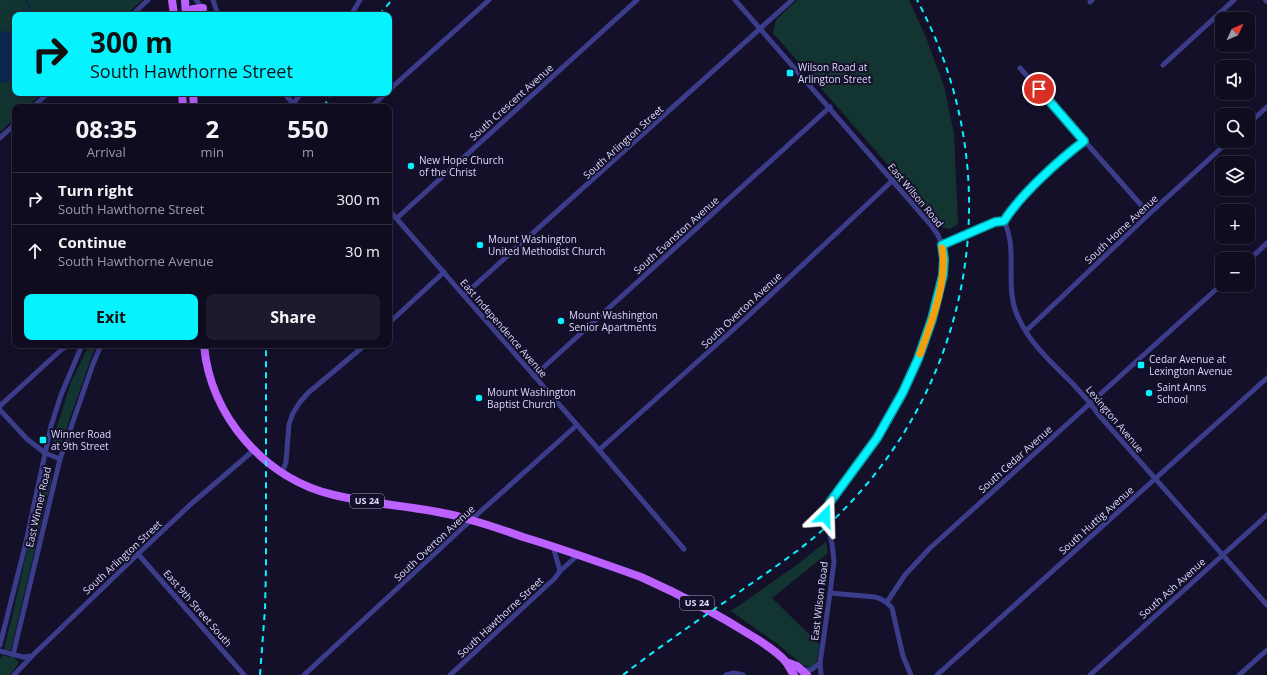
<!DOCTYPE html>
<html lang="en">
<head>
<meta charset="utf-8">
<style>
	:root { --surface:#0f0c20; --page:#1d1a2d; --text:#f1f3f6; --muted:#9b9ba5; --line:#2f2c3e; --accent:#06f2ff }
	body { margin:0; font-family:"Open Sans",sans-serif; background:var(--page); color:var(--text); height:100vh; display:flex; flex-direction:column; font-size:15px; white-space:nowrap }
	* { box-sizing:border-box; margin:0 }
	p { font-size:13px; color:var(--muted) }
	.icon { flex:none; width:22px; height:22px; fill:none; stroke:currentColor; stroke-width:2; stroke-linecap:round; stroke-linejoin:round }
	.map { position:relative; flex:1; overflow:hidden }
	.details { position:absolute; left:12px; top:104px; width:380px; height:244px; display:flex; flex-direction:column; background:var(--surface); border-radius:8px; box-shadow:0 2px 10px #0003,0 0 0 1px var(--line) }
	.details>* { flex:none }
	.hud { position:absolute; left:12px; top:12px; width:380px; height:84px; border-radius:8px; box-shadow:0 2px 10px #0003,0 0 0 1px var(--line); background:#06f2ff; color:#111; overflow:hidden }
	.needle { width:26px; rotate:46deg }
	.buttons { position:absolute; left:1215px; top:12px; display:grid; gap:8px }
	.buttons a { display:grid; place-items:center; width:40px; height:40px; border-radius:8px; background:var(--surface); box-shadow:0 2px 10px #0003,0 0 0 1px var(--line); font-size:20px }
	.pin { position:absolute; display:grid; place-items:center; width:34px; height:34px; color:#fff; margin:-17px; border:2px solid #fff; border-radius:50%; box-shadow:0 1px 4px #0007 }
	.me { position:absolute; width:44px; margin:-22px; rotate:22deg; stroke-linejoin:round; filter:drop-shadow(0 0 3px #0008) }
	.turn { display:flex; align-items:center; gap:14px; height:84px; padding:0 12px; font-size:18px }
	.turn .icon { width:52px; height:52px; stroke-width:2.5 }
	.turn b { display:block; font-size:28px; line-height:34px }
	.eta { display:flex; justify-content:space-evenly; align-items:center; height:68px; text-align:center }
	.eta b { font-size:24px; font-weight:700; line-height:28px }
	.button { display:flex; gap:8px; margin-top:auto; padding:8px 12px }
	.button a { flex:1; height:46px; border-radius:8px; background:var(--accent); color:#111; font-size:16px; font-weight:700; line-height:46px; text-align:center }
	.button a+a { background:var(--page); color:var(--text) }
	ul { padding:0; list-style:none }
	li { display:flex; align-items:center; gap:12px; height:52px; padding:0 12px; border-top:1px solid var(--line) }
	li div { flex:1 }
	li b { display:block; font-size:15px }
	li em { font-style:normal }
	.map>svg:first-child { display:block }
	.green { fill:#133532 }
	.water { fill:#0c274e }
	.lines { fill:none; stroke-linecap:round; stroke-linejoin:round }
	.stream { stroke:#0c274e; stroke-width:2 }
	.minor { stroke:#3b3c8a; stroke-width:5 }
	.tertiary { stroke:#3b3c8a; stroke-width:6 }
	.primary { stroke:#bc61ff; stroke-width:8 }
	.rail { stroke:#06f2ff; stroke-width:2; stroke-dasharray:6 5; stroke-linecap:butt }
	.route-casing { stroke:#049da6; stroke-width:10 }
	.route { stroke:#06f2ff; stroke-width:7 }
	.slow { stroke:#f59e0b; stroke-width:7 }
	.poi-dot { fill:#06f2ff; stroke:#14102a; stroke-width:1.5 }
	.labels { text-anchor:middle; stroke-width:4; stroke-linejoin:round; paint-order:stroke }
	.shield { fill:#14102a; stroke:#a09dbf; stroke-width:1 }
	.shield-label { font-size:9px; font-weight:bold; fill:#dcdaff }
	.poi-label { font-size:10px; fill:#dcdaff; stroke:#14102a; text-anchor:start }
	.street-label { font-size:10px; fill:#dcdaff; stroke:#14102a }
</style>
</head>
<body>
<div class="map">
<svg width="1267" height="675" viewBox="0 0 1267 675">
	<rect width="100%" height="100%" fill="#14102a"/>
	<g class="green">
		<path d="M0,0H142L126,15H15V93H42L27,107H15V118L0,132Z"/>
		<path d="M797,0H909L925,35L944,86L954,134L958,224L950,229L942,227L773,33L776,20Z"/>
		<path d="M89,345H96L95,347L62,441L60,445L57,447L53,443L54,436L71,382Z"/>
		<path d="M49,471L52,473L51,482L11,649L8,651L4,649L13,613L42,483L44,476Z"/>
		<path d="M826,542L828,553L772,598L820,645L816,665L811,667L804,666L779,645L731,611L794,567Z"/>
		<path d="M2,655C8,657 17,657 19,663L10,675H0V659Z"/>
	</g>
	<path class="water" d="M2,31L11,32L15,35V77L12,81L0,83V32Z"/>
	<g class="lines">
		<path class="stream" d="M26,0L32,15"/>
		<g class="minor">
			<path d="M196,0L208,15"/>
			<path d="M213,0L218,15"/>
			<path d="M735,0L931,225L938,235L942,245L944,259L943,275L932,319L918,359L903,392L877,438L830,501L825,516L832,544L834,561L830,593L820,663L821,675"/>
			<path d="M1090,2L1092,0"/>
			<path d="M132,15L148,0"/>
			<path d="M351,15L360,0"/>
			<path d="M1163,65L1234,0"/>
			<path d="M1020,68L1149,214"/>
			<path d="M389,90L489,0"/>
			<path d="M284,93L296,107"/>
			<path d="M293,104L301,93"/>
			<path d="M33,107L48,93"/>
			<path d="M371,107L386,93"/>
			<path d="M1248,124L1267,107"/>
			<path d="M0,138L15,124"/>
			<path d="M389,210L599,450L684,549"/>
			<path d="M397,218L637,0"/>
			<path d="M1004,221C1019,251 1003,289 1019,319C1031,345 1053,364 1073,384C1082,394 1091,403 1098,414L1267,605"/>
			<path d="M942,245L995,222L1004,221C1016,202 1033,186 1049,171C1061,161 1072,150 1085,141"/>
			<path d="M1248,261L1267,243"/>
			<path d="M464,295L792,0"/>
			<path d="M389,323L444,272"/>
			<path d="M1026,331L1149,214L1229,141"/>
			<path d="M534,376L830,107"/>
			<path d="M0,406L61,350L69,345"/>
			<path d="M0,410L27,439L45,453L60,459"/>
			<path d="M599,450L745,319L893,180"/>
			<path d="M282,473L286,462L289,424L293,413L300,402L308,393L365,345"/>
			<path d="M553,546L560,571"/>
			<path d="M138,554L244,675"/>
			<path d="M830,593L875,597C883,599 887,602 892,608L903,656L911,675"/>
			<path d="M887,602L905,575L929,549L1222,284"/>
			<path d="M0,645L26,542L51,426L61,395L82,345"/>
			<path d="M0,651L23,657L32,656"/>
			<path d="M13,655L60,459L93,364L101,345"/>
			<path d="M802,670H811L820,663"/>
			<path d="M14,675L32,656L138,554L191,504L254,450"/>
			<path d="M304,675L471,520L577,425"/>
			<path d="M450,675L555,578L560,571L578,555"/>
			<path d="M726,675L734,673L743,675"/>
			<path d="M937,675L1267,378"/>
			<path d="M1090,675L1267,515"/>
			<path d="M1239,675L1267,650"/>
		</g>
		<path class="tertiary" d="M1266,0L1267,1"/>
		<g class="primary">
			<path d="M172,0L174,15"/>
			<path d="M185,0L186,15"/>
			<path d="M186,13L193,9L203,8"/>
			<path d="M182,93L183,107"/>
			<path d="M193,93L194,107"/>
			<path d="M204,345C210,416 265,479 334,495C375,505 416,506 457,516C479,522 501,529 523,537C563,549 602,563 641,577C679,594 716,613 752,636C763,643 777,651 786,662C789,666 791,671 794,675"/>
			<path d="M786,662L797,666L807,675"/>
		</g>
		<g class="rail">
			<path d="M379,15L392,0"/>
			<path d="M324,107L331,93"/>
			<path d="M260,675L265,609L266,567V345"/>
			<path d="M623,675C659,647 697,621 735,595C766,573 799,552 828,525C974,389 1012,177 917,0"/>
		</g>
	</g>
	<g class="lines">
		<g class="route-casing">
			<path id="route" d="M825,516L830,502L877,438L903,392L918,359L932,319L943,275L944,259L942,245L995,222L1004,221C1021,194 1059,160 1084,141L1039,89"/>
		</g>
		<use href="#route" class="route"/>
		<path class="slow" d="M920,354C931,323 948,281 942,248"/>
	</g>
	<g class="poi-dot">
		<rect x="786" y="69" width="8" height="8" rx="2"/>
		<circle cx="411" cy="166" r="4"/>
		<circle cx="480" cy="245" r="4"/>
		<circle cx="561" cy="321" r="4"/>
		<rect x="1137" y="361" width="8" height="8" rx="2"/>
		<circle cx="1149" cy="393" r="4"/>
		<circle cx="479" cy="398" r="4"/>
		<rect x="39" y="436" width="8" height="8" rx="2"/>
	</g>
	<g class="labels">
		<g class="shield">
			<rect x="350" y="494" width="34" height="14" rx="3"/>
			<rect x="680" y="596" width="34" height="14" rx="3"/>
		</g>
		<g class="shield-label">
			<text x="367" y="504">US 24</text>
			<text x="697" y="606">US 24</text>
		</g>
		<g class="poi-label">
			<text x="798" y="71">Wilson Road at<tspan x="798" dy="12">Arlington Street</tspan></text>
			<text x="419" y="164">New Hope Church<tspan x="419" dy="12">of the Christ</tspan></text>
			<text x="488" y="243">Mount Washington<tspan x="488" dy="12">United Methodist Church</tspan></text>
			<text x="569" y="319">Mount Washington<tspan x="569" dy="12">Senior Apartments</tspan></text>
			<text x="1149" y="363">Cedar Avenue at<tspan x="1149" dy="12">Lexington Avenue</tspan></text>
			<text x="1157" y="391">Saint Anns<tspan x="1157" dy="12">School</tspan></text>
			<text x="487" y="396">Mount Washington<tspan x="487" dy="12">Baptist Church</tspan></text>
			<text x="51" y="438">Winner Road<tspan x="51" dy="12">at 9th Street</tspan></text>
		</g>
		<g class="street-label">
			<text transform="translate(511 102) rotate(-42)" y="4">South Crescent Avenue</text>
			<text transform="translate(623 142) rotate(-42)" y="4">South Arlington Street</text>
			<text transform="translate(916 195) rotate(50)" y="4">East Wilson Road</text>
			<text transform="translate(1121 229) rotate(-43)" y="4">South Home Avenue</text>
			<text transform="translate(676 235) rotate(-42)" y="4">South Evanston Avenue</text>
			<text transform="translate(741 310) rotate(-43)" y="4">South Overton Avenue</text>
			<text transform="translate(504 328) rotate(49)" y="4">East Independence Avenue</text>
			<text transform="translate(1115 419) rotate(50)" y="4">Lexington Avenue</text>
			<text transform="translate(1015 459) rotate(-42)" y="4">South Cedar Avenue</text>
			<text transform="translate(38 507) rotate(-77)" y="4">East Winner Road</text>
			<text transform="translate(1096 520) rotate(-42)" y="4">South Huttig Avenue</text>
			<text transform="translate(434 543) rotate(-43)" y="4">South Overton Avenue</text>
			<text transform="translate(122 557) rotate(-43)" y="4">South Arlington Street</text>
			<text transform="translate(1172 588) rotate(-42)" y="4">South Ash Avenue</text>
			<text transform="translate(819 601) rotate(-83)" y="4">East Wilson Road</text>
			<text transform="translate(198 608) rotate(49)" y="4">East 9th Street South</text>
			<text transform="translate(500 617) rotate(-43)" y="4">South Hawthorne Street</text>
		</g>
	</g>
</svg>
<div class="buttons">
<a><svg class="needle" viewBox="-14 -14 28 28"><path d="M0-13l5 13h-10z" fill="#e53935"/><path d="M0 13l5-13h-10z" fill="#9b9ba5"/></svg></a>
<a><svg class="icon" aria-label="sound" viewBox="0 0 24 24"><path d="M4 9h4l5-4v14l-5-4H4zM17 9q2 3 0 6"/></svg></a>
<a><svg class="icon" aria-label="search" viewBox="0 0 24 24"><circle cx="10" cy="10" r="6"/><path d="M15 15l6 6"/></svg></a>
<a><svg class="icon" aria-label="layers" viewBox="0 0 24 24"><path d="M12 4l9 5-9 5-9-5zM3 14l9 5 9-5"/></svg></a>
<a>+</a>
<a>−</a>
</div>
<div class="pin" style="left:1039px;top:89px;background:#d93025"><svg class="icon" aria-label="arrive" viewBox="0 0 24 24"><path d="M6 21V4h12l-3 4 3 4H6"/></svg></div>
<svg class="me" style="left:825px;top:516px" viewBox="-20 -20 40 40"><path d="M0-17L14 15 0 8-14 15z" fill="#06f2ff" stroke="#fff" stroke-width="4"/></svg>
<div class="hud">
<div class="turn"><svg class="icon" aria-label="right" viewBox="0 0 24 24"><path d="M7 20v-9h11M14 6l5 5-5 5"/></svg><div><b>300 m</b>South Hawthorne Street</div></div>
</div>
<section class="details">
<div class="eta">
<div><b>08:35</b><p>Arrival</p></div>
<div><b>2</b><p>min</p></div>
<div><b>550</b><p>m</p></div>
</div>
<ul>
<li><svg class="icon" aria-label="right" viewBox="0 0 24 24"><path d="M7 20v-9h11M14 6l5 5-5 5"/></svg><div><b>Turn right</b><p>South Hawthorne Street</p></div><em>300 m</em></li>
<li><svg class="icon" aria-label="ahead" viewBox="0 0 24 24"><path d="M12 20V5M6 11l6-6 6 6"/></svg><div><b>Continue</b><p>South Hawthorne Avenue</p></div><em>30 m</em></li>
</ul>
<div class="button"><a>Exit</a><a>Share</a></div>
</section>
</div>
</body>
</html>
